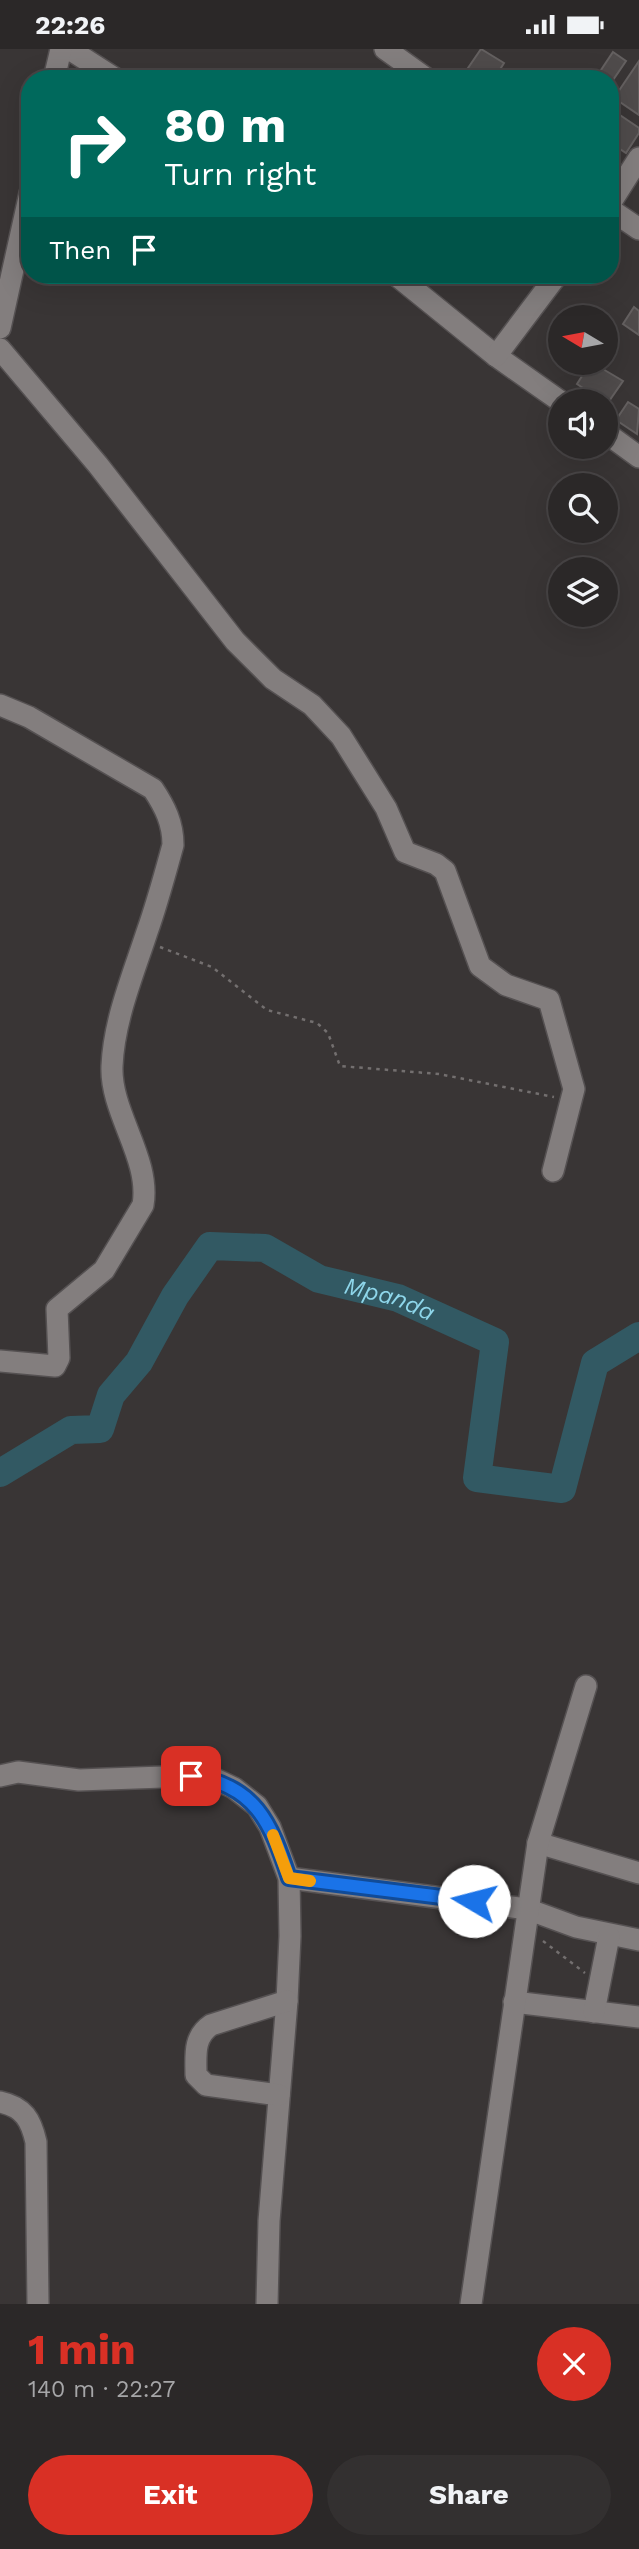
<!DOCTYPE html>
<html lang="en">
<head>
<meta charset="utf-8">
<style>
	:root { --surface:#2b2828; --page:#333030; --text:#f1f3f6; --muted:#a6a6a8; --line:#474445; --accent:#d93025 }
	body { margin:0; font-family:"Work Sans",sans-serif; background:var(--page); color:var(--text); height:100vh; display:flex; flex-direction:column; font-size:26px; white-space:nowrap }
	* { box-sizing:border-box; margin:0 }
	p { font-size:23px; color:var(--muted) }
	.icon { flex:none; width:38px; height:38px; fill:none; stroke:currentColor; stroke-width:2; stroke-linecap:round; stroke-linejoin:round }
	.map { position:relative; height:2255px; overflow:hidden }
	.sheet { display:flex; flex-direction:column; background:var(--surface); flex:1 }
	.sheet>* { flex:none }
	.guide { position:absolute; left:21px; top:21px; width:598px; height:214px; border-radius:28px; box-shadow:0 7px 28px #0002,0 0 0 2px var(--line); background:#00695c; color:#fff; overflow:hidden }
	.needle { width:46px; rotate:280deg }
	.tools { position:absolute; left:548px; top:256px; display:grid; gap:14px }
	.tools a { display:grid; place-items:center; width:70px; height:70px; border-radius:50%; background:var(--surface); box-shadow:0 7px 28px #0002,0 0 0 2px var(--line); font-size:35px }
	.pin { position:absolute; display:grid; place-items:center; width:60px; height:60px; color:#fff; margin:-30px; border-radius:14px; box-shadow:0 4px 10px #0006 }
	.me { position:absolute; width:77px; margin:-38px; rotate:278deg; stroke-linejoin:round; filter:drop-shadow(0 0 5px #0008) }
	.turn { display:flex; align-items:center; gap:24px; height:147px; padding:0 28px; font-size:32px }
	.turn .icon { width:91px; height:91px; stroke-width:2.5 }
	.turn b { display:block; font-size:49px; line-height:60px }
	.then { display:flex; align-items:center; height:66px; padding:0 28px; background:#0003; gap:14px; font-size:26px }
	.round { display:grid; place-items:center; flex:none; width:74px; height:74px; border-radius:37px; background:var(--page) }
	.head { display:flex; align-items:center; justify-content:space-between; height:119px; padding:0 28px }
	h1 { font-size:42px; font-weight:700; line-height:52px; color:var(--accent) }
	.action { display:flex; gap:14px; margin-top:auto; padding:14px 28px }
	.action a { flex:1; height:80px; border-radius:42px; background:var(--accent); color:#fff; font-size:28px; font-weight:700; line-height:80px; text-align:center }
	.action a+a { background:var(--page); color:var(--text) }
	.status { display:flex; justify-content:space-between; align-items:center; height:49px; padding:0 35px; background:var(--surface); direction:ltr }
	.status svg { height:19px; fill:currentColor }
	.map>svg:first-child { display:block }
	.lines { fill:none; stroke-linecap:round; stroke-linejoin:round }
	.river { stroke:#325963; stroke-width:28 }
	.building { fill:#4f4b4b; stroke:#646060; stroke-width:2 }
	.minor-casing { stroke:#555152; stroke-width:24 }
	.path { stroke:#736f6f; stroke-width:2.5; stroke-dasharray:3.5 5; stroke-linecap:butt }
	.minor { stroke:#837e7e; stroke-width:21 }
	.route-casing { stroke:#114b97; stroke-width:18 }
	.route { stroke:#1a73e8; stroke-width:12 }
	.slow { stroke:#f59e0b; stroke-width:12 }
	.labels { text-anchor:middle; stroke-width:7; stroke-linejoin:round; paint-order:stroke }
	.water-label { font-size:24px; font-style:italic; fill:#8ed6ea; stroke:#1f1d1d }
</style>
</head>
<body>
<div class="status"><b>22:26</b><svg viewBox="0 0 49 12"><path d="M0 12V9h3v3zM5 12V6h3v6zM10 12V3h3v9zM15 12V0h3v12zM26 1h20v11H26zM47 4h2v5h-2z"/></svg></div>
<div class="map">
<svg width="639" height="2255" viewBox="0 0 639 2255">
	<rect width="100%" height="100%" fill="#393535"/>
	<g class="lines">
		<path class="river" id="s1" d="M0,1424L71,1381L100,1380L111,1346L139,1313L175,1247L210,1197L265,1199L319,1230L398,1249L495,1293L477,1429L562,1440L595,1314L639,1287"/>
	</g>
	<g class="building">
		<path d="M481,0L504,14L494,30H483L468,19Z"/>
		<path d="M613,3L626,12L611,34V30H595Z"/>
		<path d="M639,12V66L614,49Z"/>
		<path d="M611,60L639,79V84L626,104L611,94Z"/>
		<path d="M634,258L639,262V286L623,275Z"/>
		<path d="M591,313L623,332L607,355L577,335Z"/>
		<path d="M628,353L639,360L637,385L616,371Z"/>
	</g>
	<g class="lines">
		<g class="minor-casing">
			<g id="minor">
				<path d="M69,0L116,30"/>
				<path d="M385,0L427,30"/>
				<path d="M54,30L61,0"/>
				<path d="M611,153L639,109"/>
				<path d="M611,161L639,180"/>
				<path d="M396,226L496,307L560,352"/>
				<path d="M0,279L30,144"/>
				<path d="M0,300L98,416L235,592L273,630L312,656L341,687L386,759L405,803L436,815L445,822L480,917L506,936L549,951L574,1040L553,1122"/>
				<path d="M496,307L557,226"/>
				<path d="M606,384L639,408"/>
				<path d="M0,656L29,668L153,740C165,758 173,774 173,796C165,825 157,855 147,883C133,926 114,971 112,1017C110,1064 151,1109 143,1156L104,1221L57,1260L59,1309L55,1317L0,1312"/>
				<path d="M0,1727L18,1723L79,1731L191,1727L213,1729L234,1739L257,1757L270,1778L289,1829L290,1887L287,1952L269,2172L267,2255"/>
				<path d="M538,1794L639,1824"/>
				<path d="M289,1829L527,1860L576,1878L639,1891"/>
				<path d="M514,1953L639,1968"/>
				<path d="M594,1963L609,1887"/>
				<path d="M279,2046L206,2036L196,2026C196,2007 193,1988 211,1976L287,1952"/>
				<path d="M0,2053C24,2058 31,2071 36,2093L38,2255"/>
				<path d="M471,2255L538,1794L586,1637"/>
			</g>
		</g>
		<g class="path">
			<path d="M160,898L212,918L267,961L317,974L328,984L340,1017L439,1025L554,1048"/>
			<path d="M543,1892L585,1924"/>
		</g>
		<use href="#minor" class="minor"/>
	</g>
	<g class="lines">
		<g class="route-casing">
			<path id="route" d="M191,1727C255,1735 271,1774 289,1829L474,1852"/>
		</g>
		<use href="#route" class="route"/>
		<path class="slow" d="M273,1786L289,1829L310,1832"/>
	</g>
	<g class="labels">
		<g class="water-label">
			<text dy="8" stroke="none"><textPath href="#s1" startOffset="518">Mpanda</textPath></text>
		</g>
	</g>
</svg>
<div class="tools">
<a><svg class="needle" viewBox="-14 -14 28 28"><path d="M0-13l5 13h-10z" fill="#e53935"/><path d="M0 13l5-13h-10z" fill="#a6a6a8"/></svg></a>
<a><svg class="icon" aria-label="sound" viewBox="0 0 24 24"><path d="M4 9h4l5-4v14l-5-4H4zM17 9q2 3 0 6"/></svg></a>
<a><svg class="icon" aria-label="search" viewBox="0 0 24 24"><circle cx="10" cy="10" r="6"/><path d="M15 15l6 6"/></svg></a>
<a><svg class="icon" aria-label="layers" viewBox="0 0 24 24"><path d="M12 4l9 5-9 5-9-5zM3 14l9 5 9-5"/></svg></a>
</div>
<div class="pin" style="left:191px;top:1727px;background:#d93025"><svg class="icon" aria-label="arrive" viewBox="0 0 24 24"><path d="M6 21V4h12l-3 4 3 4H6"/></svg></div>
<svg class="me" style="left:474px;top:1852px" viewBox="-20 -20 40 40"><circle r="19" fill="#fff"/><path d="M0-13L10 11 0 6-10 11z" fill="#1a73e8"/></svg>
<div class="guide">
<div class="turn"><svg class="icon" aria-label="right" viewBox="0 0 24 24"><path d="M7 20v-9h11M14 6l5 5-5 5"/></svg><div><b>80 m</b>Turn right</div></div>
<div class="then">Then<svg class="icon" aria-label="arrive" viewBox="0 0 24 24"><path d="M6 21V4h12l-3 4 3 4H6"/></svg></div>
</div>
</div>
<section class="sheet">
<div class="head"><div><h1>1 min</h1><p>140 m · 22:27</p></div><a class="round" style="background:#d93025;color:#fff"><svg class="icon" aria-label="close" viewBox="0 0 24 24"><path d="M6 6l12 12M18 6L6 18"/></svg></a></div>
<div class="action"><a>Exit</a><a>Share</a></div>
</section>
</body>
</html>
